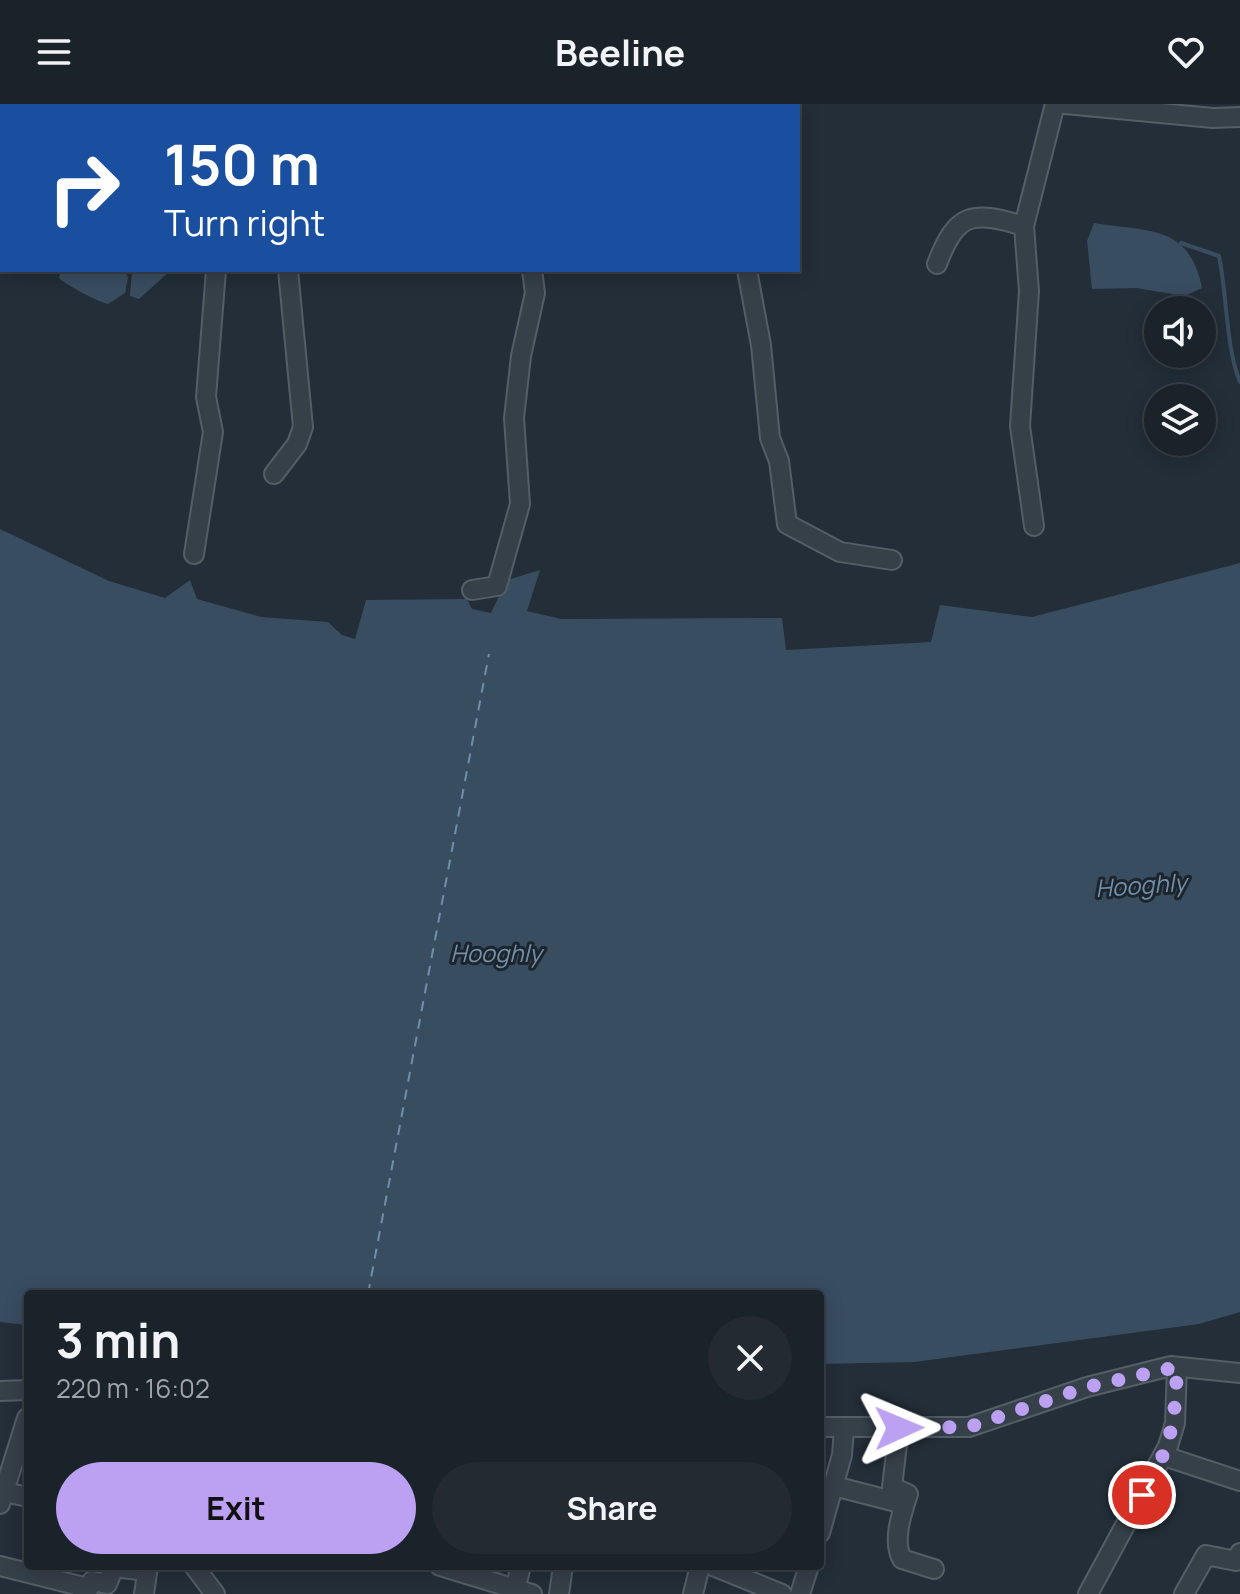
<!DOCTYPE html>
<html lang="en">
<head>
<meta charset="utf-8">
<style>
	:root { --surface:#1a222a; --page:#232a32; --text:#f1f3f6; --muted:#9fa4a8; --line:#383f47; --accent:#bca0f2 }
	body { margin:0; font-family:Manrope,sans-serif; background:var(--page); color:var(--text); height:100vh; display:flex; flex-direction:column; font-size:30px; white-space:nowrap }
	* { box-sizing:border-box; margin:0 }
	p { font-size:26px; color:var(--muted) }
	.icon { flex:none; width:44px; height:44px; fill:none; stroke:currentColor; stroke-width:2; stroke-linecap:round; stroke-linejoin:round }
	.map { position:relative; flex:1; overflow:hidden }
	.panel { position:absolute; left:24px; top:1186px; width:800px; height:280px; display:flex; flex-direction:column; background:var(--surface); border-radius:8px; box-shadow:0 4px 20px #0003,0 0 0 2px var(--line) }
	.panel>* { flex:none }
	.guide { position:absolute; left:0px; top:0px; width:800px; height:168px; box-shadow:0 4px 20px #0003,0 0 0 2px var(--line); background:#1a4fa0; color:#fff; overflow:hidden }
	.buttons { position:absolute; left:1144px; top:192px; display:grid; gap:16px }
	.buttons a { display:grid; place-items:center; width:72px; height:72px; border-radius:50%; background:var(--surface); box-shadow:0 4px 20px #0003,0 0 0 2px var(--line); font-size:40px }
	.pin { position:absolute; display:grid; place-items:center; width:68px; height:68px; color:#fff; margin:-34px; border:4px solid #fff; border-radius:50%; box-shadow:0 2px 8px #0007 }
	.me { position:absolute; width:88px; margin:-44px; rotate:89deg; stroke-linejoin:round; filter:drop-shadow(0 0 6px #0008) }
	.turn { display:flex; align-items:center; gap:28px; height:168px; padding:0 32px; font-size:36px }
	.turn .icon { width:104px; height:104px; stroke-width:2.5 }
	.turn b { display:block; font-size:56px; line-height:68px }
	.round { display:grid; place-items:center; flex:none; width:84px; height:84px; border-radius:42px; background:var(--page) }
	.overview { display:flex; align-items:center; justify-content:space-between; height:136px; padding:0 32px }
	h1 { font-size:48px; font-weight:700; line-height:60px }
	.cta { display:flex; gap:16px; margin-top:auto; padding:16px 32px }
	.cta a { flex:1; height:92px; border-radius:48px; background:var(--accent); color:#111; font-size:32px; font-weight:700; line-height:92px; text-align:center }
	.cta a+a { background:var(--page); color:var(--text) }
	header { display:flex; justify-content:space-between; align-items:center; height:104px; padding:0 32px; background:var(--surface); font-size:36px; font-weight:700 }
	.map>svg:first-child { display:block }
	.water { fill:#394d61 }
	.lines { fill:none; stroke-linecap:round; stroke-linejoin:round }
	.stream { stroke:#394d61; stroke-width:4 }
	.ferry { stroke:#738ea7; stroke-width:2; stroke-dasharray:10 8; stroke-linecap:butt }
	.minor-casing { stroke:#545e67; stroke-width:22 }
	.minor { stroke:#364049; stroke-width:18 }
	.route { stroke:#bca0f2; stroke-width:14; stroke-dasharray:0 25.2 }
	.labels { text-anchor:middle; stroke-width:6; stroke-linejoin:round; paint-order:stroke }
	.water-label { font-size:24px; font-style:italic; fill:#738ea7; stroke:#1c252e }
</style>
</head>
<body>
<header><svg class="icon" aria-label="menu" viewBox="0 0 24 24"><path d="M4 6h16M4 12h16M4 18h16"/></svg>Beeline<svg class="icon" aria-label="heart" viewBox="0 0 24 24"><path d="M12 20l-8-8c-3-5 5-10 8-4 3-6 11-1 8 4z"/></svg></header>
<div class="map">
<svg width="1240" height="1490" viewBox="0 0 1240 1490">
	<rect width="100%" height="100%" fill="#232e38"/>
	<g class="water">
		<path d="M1094,119C1149,128 1189,120 1202,184L1185,192L1136,184L1092,185L1087,137Z"/>
		<path d="M61,166H125L128,174L125,189L108,200C98,198 66,181 59,174Z"/>
		<path d="M132,166H171L139,195L130,192Z"/>
		<path d="M0,425L109,477L165,494L190,476L197,495L261,513L328,518L342,531L355,535L366,496L467,495L472,505L491,509L507,476L540,466L527,507L561,515L782,514L786,546L931,538L940,501L1032,513L1240,459V1208L1199,1220L914,1258L820,1260V1190H28V1221L0,1218Z"/>
	</g>
	<g class="lines">
		<path class="stream" d="M1181,139L1219,152C1227,191 1226,244 1240,278"/>
		<path class="ferry" d="M368,1190L489,550"/>
		<g class="minor-casing">
			<g id="minor">
				<path d="M479,0L480,2"/>
				<path d="M745,0V2"/>
				<path d="M1065,0L1213,14L1240,13"/>
				<path d="M198,2V0"/>
				<path d="M937,160C957,107 973,107 1024,122"/>
				<path d="M747,166L761,241L770,334L779,357L787,420L840,448L892,456"/>
				<path d="M274,370L297,340L303,323L288,166"/>
				<path d="M1034,422L1020,322L1029,187L1024,122L1055,0"/>
				<path d="M194,450L213,328L206,293L216,166"/>
				<path d="M472,486L497,482L520,400L514,314L521,252L535,189L532,166"/>
				<path d="M0,1287L28,1286"/>
				<path d="M820,1323H969L1087,1283L1171,1262L1240,1269"/>
				<path d="M899,1324L892,1383L908,1390C902,1409 892,1436 902,1455L934,1465"/>
				<path d="M1164,1352L1240,1377"/>
				<path d="M834,1382L904,1400"/>
				<path d="M0,1387L28,1393"/>
				<path d="M0,1400L27,1314"/>
				<path d="M820,1429L842,1351L844,1324"/>
				<path d="M0,1462L88,1484"/>
				<path d="M194,1462L215,1490"/>
				<path d="M440,1462L532,1490"/>
				<path d="M713,1462L782,1490"/>
				<path d="M86,1490L92,1477L107,1480L114,1463L147,1467"/>
				<path d="M144,1490L148,1462"/>
				<path d="M514,1490L521,1462"/>
				<path d="M559,1490L563,1462"/>
				<path d="M693,1490L700,1462"/>
				<path d="M800,1490L809,1462"/>
				<path d="M1088,1490L1168,1342L1175,1319L1177,1263"/>
				<path d="M1184,1490L1206,1451L1236,1457L1240,1449"/>
			</g>
		</g>
		<use href="#minor" class="minor"/>
	</g>
	<g class="lines">
		<path class="route" d="M899,1324L969,1323L1087,1283L1177,1263C1175,1319 1172,1342 1142,1391"/>
	</g>
	<g class="labels">
		<g class="water-label">
			<text transform="translate(1141 782) rotate(-4)" y="8">Hooghly</text>
			<text x="496" y="858">Hooghly</text>
		</g>
	</g>
</svg>
<div class="buttons">
<a><svg class="icon" aria-label="sound" viewBox="0 0 24 24"><path d="M4 9h4l5-4v14l-5-4H4zM17 9q2 3 0 6"/></svg></a>
<a><svg class="icon" aria-label="layers" viewBox="0 0 24 24"><path d="M12 4l9 5-9 5-9-5zM3 14l9 5 9-5"/></svg></a>
</div>
<div class="pin" style="left:1142px;top:1391px;background:#d93025"><svg class="icon" aria-label="arrive" viewBox="0 0 24 24"><path d="M6 21V4h12l-3 4 3 4H6"/></svg></div>
<svg class="me" style="left:899px;top:1324px" viewBox="-20 -20 40 40"><path d="M0-17L14 15 0 8-14 15z" fill="#bca0f2" stroke="#fff" stroke-width="4"/></svg>
<div class="guide">
<div class="turn"><svg class="icon" aria-label="right" viewBox="0 0 24 24"><path d="M7 20v-9h11M14 6l5 5-5 5"/></svg><div><b>150 m</b>Turn right</div></div>
</div>
<section class="panel">
<div class="overview"><div><h1>3 min</h1><p>220 m · 16:02</p></div><a class="round"><svg class="icon" aria-label="close" viewBox="0 0 24 24"><path d="M6 6l12 12M18 6L6 18"/></svg></a></div>
<div class="cta"><a>Exit</a><a>Share</a></div>
</section>
</div>
</body>
</html>
